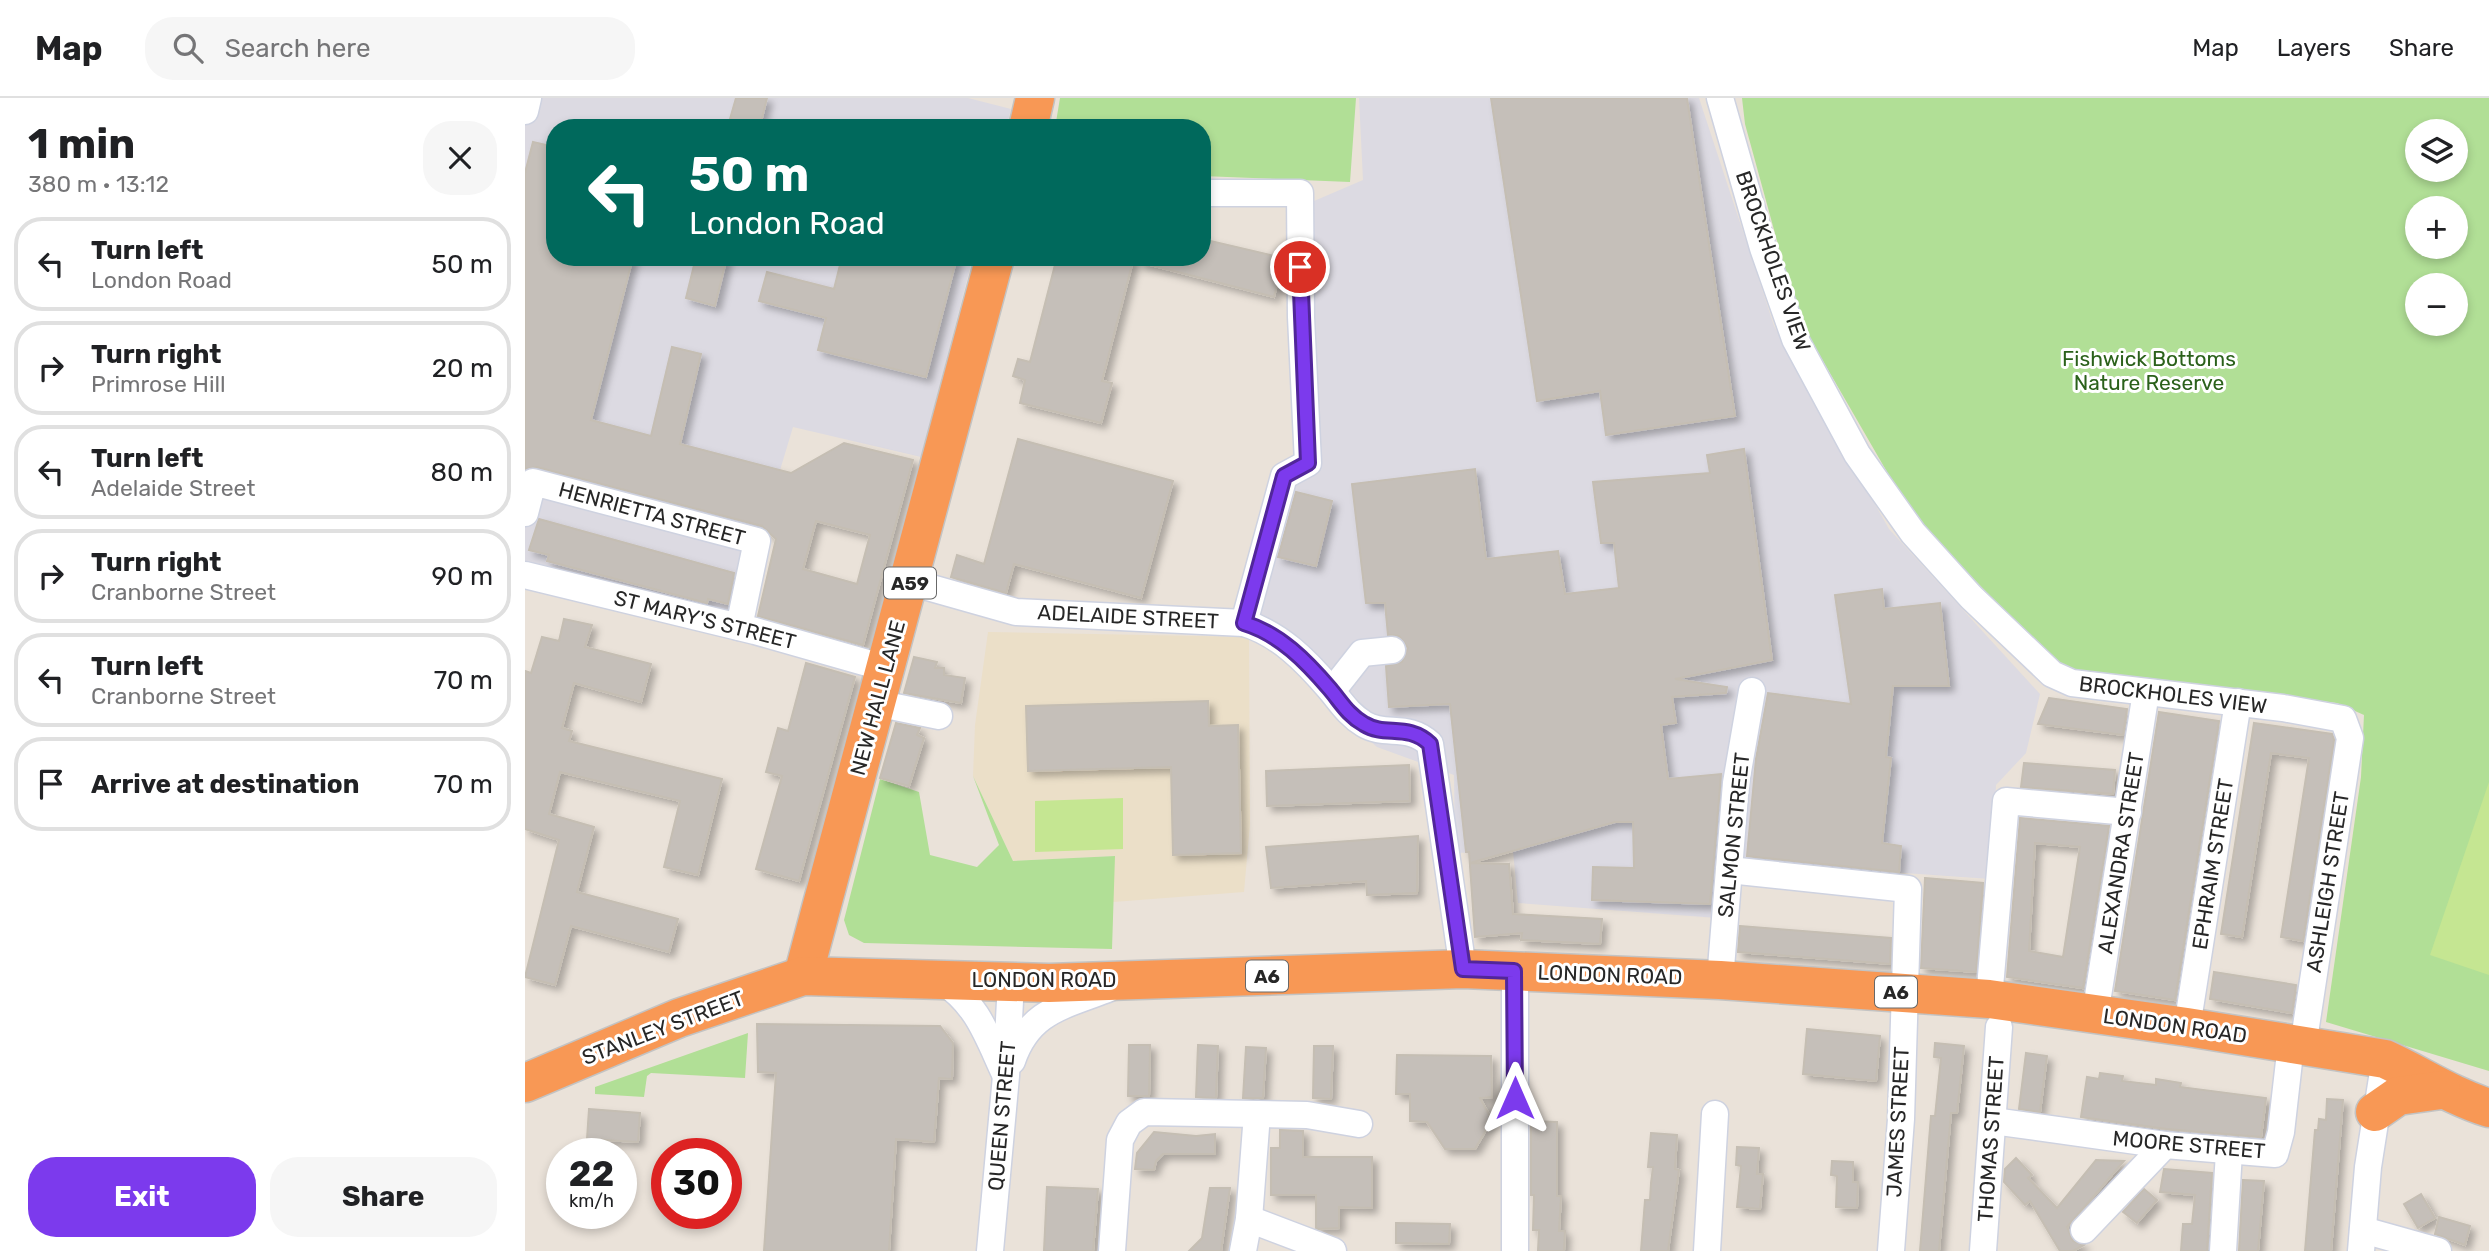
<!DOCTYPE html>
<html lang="en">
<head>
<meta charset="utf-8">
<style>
	:root { --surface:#fff; --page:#f6f6f6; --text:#202124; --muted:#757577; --line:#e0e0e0; --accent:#7c3aed }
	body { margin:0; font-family:Rubik,sans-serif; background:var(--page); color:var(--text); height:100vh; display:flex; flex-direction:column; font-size:26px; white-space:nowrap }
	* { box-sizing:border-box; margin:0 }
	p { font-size:23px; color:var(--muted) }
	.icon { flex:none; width:38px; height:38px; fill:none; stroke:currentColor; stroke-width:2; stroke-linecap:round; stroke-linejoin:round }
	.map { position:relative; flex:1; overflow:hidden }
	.drawer { display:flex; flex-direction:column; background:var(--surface); width:525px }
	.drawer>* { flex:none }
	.banner { position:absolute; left:21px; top:21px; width:665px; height:147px; border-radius:28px; box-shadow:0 4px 10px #0003; background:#00695c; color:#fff; overflow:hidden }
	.buttons { position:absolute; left:1880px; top:21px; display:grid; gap:14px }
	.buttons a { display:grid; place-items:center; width:63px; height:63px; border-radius:50%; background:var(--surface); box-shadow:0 4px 10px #0003; font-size:35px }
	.speed { position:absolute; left:21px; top:1040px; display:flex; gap:14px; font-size:35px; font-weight:700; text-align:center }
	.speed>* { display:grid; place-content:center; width:91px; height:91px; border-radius:50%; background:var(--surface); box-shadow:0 4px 10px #0003; line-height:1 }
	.speed small { font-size:18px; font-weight:400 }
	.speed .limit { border:10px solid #d22; background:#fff; color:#111 }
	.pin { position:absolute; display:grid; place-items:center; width:60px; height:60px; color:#fff; margin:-30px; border:4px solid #fff; border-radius:50%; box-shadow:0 2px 7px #0007 }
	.me { position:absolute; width:77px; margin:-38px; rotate:0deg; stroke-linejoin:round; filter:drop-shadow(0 0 5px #0008) }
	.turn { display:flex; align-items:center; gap:24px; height:147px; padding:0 28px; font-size:32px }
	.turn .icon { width:91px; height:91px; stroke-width:2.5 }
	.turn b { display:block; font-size:49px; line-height:60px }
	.round { display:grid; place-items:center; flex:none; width:74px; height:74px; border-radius:28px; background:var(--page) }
	.overview { display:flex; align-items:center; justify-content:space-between; height:119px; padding:0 28px }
	h1 { font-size:42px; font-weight:700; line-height:52px }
	.primary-button { display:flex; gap:14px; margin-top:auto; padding:14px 28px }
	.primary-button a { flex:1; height:80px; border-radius:28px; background:var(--accent); color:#fff; font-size:28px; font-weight:700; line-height:80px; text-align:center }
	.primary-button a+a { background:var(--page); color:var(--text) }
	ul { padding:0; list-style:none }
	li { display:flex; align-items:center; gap:21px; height:94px; margin:0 14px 10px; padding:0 14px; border:4px solid var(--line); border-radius:28px }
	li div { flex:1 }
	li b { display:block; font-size:26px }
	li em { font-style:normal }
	header { display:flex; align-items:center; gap:42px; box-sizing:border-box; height:98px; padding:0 35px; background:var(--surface); border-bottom:2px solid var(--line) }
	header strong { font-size:33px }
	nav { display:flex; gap:38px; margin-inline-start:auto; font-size:24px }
	.search { width:490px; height:63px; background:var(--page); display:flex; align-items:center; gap:18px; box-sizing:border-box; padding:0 24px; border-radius:28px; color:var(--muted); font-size:26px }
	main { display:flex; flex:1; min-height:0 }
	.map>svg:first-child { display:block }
	.industrial { fill:#dcdae2 }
	.education { fill:#ebdfc8 }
	.green { fill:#b1df96; fill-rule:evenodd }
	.pitch { fill:#c5e692 }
	.building { fill:#c5bfb9; stroke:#c5beb3; stroke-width:2; fill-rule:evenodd; filter:url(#shadow) }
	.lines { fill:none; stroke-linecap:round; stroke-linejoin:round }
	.minor-casing { stroke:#ced2e0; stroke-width:29 }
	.highway-casing { stroke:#c3c3c3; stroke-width:41 }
	.minor { stroke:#fff; stroke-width:26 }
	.highway { stroke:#f89855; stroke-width:38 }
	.route-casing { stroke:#51269a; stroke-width:18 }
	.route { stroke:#7c3aed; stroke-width:12 }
	.labels { text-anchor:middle; stroke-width:6; stroke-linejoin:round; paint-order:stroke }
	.shield { fill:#fff; stroke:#686868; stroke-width:2 }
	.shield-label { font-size:19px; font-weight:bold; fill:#272727 }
	.street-label { font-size:21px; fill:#272727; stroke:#fff }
	.park-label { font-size:21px; fill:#2b611b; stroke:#fff }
</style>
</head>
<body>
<header>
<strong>Map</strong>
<div class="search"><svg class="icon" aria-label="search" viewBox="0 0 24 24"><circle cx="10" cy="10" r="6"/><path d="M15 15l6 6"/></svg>Search here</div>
<nav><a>Map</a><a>Layers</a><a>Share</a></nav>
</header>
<main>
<section class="drawer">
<div class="overview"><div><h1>1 min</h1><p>380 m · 13:12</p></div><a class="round"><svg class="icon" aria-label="close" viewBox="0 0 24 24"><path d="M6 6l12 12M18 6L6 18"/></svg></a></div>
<ul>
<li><svg class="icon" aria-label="left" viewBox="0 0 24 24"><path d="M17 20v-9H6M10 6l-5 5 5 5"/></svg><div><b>Turn left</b><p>London Road</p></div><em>50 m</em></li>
<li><svg class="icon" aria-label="right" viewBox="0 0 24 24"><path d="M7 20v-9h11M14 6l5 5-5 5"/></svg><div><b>Turn right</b><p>Primrose Hill</p></div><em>20 m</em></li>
<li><svg class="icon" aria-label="left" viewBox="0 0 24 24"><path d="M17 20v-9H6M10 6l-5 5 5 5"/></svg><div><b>Turn left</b><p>Adelaide Street</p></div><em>80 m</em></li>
<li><svg class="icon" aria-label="right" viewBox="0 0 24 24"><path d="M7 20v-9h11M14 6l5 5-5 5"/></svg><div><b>Turn right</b><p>Cranborne Street</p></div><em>90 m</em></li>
<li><svg class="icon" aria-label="left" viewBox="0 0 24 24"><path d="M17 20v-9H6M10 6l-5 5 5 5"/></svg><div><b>Turn left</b><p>Cranborne Street</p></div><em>70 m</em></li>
<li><svg class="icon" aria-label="arrive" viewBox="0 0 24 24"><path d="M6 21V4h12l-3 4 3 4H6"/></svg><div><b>Arrive at destination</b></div><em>70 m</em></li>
</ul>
<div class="primary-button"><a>Exit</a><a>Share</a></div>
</section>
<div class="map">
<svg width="1964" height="1153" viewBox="0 0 1964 1153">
	<defs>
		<filter id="shadow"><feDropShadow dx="5" dy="5" stdDeviation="3.5" flood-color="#0004"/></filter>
	</defs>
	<rect width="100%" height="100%" fill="#eae2d9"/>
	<g class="industrial">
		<path d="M0,0H443L486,11L481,30H30V159H448L396,359L268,329L225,472L217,518L0,465Z"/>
		<path d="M834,0H1174L1249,228L1364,431L1515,596L1501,655L1471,687L1466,781L1221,764L1192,820L993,805L988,753L930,755L929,677L852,649L805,608L735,517L756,416L794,337L782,106L838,82Z"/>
	</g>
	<path class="education" d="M463,534L724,539L725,726L719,794L588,804L589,758L488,763L448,678L450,627Z"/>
	<g class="green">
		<path d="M535,0H831L825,84L677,78V30H530Z"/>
		<path d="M1217,0H1964V973L1801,924L1836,679L1839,617L1812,605L1537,571L1388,419L1283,237L1263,183L1220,26ZM1892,33H1930V72H1892ZM1892,110H1930V149H1892ZM1892,187H1930V226H1892Z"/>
		<path d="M448,678L488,763L590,758L587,851L339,845L324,837L319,822L355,681L394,694L405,757L452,769L474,747Z"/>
		<path d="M223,935L220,980L126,975L122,978L119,999L70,996V989Z"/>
	</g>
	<g class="pitch">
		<path d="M1964,684V877L1905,857Z"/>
		<path d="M598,700V751L510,754V703Z"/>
	</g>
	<g class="building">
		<path d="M211,0H242L235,28L205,21Z"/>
		<path d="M966,0H1162L1210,318L1081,337L1075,293L1012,303Z"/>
		<path d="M8,44L30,49V159H108L66,322L126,338L147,249L176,256L155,346L266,375L319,345L388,362L338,547L233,518L251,441L237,428L12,369L0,371V75ZM291,423L345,437L332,486L278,471Z"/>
		<path d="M677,141L758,160L749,199L614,164L615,159H677Z"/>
		<path d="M171,159H202L190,208L161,200Z"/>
		<path d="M317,159H432L401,279L293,252L301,220L234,203L242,174L309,191Z"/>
		<path d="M532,159H609L577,283L587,285L576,325L495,305L500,282L488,278L493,261L505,264Z"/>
		<path d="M493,341L648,383L616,500L489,466L481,495L426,479L432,457L459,466Z"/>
		<path d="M1219,351L1247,562L1150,581L1202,589L1201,595L1147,599L1151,625L1136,627L1143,681L1196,676L1185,806L1067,802L1068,769L1109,770L1108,724H1090L945,765L984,766L988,816L1077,821L1075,846L996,842L997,835L950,839L944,754H941L925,606L864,609L861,568L877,564L883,550L874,538L863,537L860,505H841L827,386L950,371L961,461L1033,453L1040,496L1094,490L1089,445H1076L1068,384L1185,375L1182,357Z"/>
		<path d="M771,394L807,403L791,468L753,459Z"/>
		<path d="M14,421L209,475L203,506L183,501L182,505L22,463L24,457L4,452Z"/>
		<path d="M1357,491L1359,511L1415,505L1424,588H1368L1361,659L1366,660L1357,745L1376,748L1374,774L1222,758L1231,661L1243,595L1326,606L1310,497Z"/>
		<path d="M39,521L67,527L60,549L126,566L116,604L49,585L37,630L47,633L44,643L197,681L173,777L139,769L155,703L35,674L24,716L69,729L52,794L153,821L144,854L46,828L30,887L0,879L34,742L0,731V573L6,575L17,539L34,543Z"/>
		<path d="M389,559L412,564L410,570H419V577L440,580L436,605L379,595Z"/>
		<path d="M281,565L330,579L274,783L231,771L257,678L241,674L253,630L263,633Z"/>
		<path d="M1524,600L1602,611L1598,637L1513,626Z"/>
		<path d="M683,603L684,628L713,627L716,755L648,757L646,669L503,673L501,608Z"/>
		<path d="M1634,614L1694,623L1650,902L1590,893Z"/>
		<path d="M371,625L395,630L392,637L399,640L384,688L355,680Z"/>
		<path d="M1729,625L1807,636L1809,642L1778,843L1756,839L1784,660L1746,655L1717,839L1696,836Z"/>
		<path d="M1499,665L1590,672L1588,696L1496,689Z"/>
		<path d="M884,667L885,703L742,708L741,673Z"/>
		<path d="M1495,720L1584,728L1558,890L1482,879ZM1510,745L1555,749L1538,859L1504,853Z"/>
		<path d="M893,738L892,795L842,797L841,783L746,790L741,749Z"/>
		<path d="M1400,780L1458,785L1451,874L1396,870Z"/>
		<path d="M1215,828L1366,840L1365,866L1213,854Z"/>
		<path d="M1689,874L1771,887L1767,915L1685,901Z"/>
		<path d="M232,926L415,928L428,945L427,981L414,980L409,1044L371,1041L364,1153H239L251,975L233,974Z"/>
		<path d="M1282,931L1355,938L1351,983L1278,976Z"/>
		<path d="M1410,945L1439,948L1432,1015H1426L1414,1153H1395L1406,1018H1410L1416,960L1409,959Z"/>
		<path d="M604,947H625L624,998H603Z"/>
		<path d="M673,947L693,948L691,1000L671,999Z"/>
		<path d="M789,948H808L806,1001L788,1000Z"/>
		<path d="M721,949L741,950L738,1000H718Z"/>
		<path d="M1501,955L1522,958L1515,1014L1494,1011Z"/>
		<path d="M872,957L966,958L967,999L955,1000L967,1022L950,1051H920L902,1024L885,1023V996H871Z"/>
		<path d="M1575,975L1598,978L1597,983L1631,987V981L1656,985L1655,989L1741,1000L1736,1039L1642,1031L1556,1019L1562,979L1574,981Z"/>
		<path d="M1802,1001L1818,1002L1806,1153H1780L1790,1032H1793L1794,1021L1801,1022Z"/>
		<path d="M64,1011L115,1015L113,1044L62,1041Z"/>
		<path d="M1006,1023L1032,1024V1098H1036L1034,1133H1040L1039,1153H1013L1014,1132H1008L1009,1097H1006Z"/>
		<path d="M755,1032L778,1033V1059H847V1110L814,1109V1130L793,1131L791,1130V1097H746V1050H755Z"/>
		<path d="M629,1034L671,1038L690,1036V1056H638L631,1063L629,1072L610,1071L612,1055Z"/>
		<path d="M1126,1035L1152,1037L1150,1071L1154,1072L1143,1153H1116L1120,1102H1125L1126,1085L1128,1069H1123Z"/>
		<path d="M1212,1049L1234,1050L1232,1076H1238L1235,1111L1212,1109L1216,1068L1211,1067Z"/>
		<path d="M1491,1060L1507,1077L1503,1080L1532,1110L1571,1062L1599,1063L1542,1129L1548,1143L1559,1147L1548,1153H1535L1505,1103L1500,1107L1479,1084L1480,1071Z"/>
		<path d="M1307,1063L1328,1064V1084H1333L1332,1110L1311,1109L1312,1078L1306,1077Z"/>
		<path d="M1639,1071L1687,1075L1682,1153H1656L1658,1126H1667L1670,1097L1635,1094Z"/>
		<path d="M1718,1082L1739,1083L1733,1153H1714Z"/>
		<path d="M522,1089L573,1091L568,1153H519Z"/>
		<path d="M685,1090H705L696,1153H664L677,1140Z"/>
		<path d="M1619,1091L1632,1102L1612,1125L1598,1114Z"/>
		<path d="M1896,1096L1910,1120L1893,1130L1879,1106Z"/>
		<path d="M1914,1119L1945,1128L1940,1147L1910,1136Z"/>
		<path d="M871,1125L925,1126L924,1146L871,1145Z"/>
	</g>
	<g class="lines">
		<g class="minor-casing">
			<g id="minor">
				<path d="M1195,0L1238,150L1270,241L1332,356L1388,435L1446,499L1527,576L1547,585L1758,610L1818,621L1825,640L1778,948"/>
				<path d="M0,13L3,0"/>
				<path d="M677,95H775L776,219L783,365L759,378L719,525"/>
				<path d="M0,415L8,384L232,443L214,529"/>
				<path d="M0,477L230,533L360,570"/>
				<path d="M385,484L491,514L719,525C755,536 781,563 805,591C816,604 823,616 839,626C860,639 883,625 905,646L938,871"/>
				<path d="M807,593L837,555L867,552"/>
				<path d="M351,605L414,618"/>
				<path d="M1204,772L1383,791L1376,1021L1366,1153"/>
				<path d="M990,873V1153"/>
				<path d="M1195,882L1211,685L1227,593"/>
				<path d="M417,883C453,906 463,940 480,976"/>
				<path d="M1464,901L1481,703L1603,714"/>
				<path d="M1570,917L1621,594"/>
				<path d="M1662,929L1713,604"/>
				<path d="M487,963C504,912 540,908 585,890"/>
				<path d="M1468,1023L1640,1047L1750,1056L1756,1034L1766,946"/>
				<path d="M724,1121L808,1153"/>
				<path d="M1559,1132L1640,1047"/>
				<path d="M1838,1132L1913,1153"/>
				<path d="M465,1153L481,978L486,884"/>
				<path d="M587,1153L595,1042L604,1025L619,1014L782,1017L834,1026"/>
				<path d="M718,1153L724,1121L732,1016"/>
				<path d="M1182,1153L1190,1016"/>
				<path d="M1458,1153L1474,929"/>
				<path d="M1698,1153L1704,1054"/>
				<path d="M1836,1153L1843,1069L1860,961"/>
			</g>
		</g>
		<g class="highway-casing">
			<g id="highway">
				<path d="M503,30L510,0"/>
				<path d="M278,878L470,159"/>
				<path d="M0,985L154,920L278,878L524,885L938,871L1195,882L1464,901L1662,929L1860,961C1895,977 1926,998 1964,1010"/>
				<path d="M1850,1014L1873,998L1916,992"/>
			</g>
		</g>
		<use href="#minor" class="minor"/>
		<use href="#highway" class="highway"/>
	</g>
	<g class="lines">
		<g class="route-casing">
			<path id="route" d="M775,169L783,365L759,378L719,525C755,536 781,563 805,591C816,604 823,617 839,626C860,639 883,625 905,646L938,871L989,873L990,1000"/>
		</g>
		<use href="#route" class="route"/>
	</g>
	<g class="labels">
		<g class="shield">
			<rect x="359" y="469.5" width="52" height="31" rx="5"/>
			<rect x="721" y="862.5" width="42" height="31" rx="5"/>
			<rect x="1350" y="878.5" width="42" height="31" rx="5"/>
		</g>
		<g class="shield-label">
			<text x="385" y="492">A59</text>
			<text x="742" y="885">A6</text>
			<text x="1371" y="901">A6</text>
		</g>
		<g class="street-label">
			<text transform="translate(1248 163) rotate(71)" y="7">BROCKHOLES VIEW</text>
			<text transform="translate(127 416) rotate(15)" y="7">HENRIETTA STREET</text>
			<text transform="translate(603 519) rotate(3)" y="7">ADELAIDE STREET</text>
			<text transform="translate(180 522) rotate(14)" y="7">ST MARY'S STREET</text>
			<text transform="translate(1648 597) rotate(7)" y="7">BROCKHOLES VIEW</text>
			<text transform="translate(353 600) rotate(-75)" y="7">NEW HALL LANE</text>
			<text transform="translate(1209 737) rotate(-84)" y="7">SALMON STREET</text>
			<text transform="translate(1596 755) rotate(-81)" y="7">ALEXANDRA STREET</text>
			<text transform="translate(1688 766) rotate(-81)" y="7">EPHRAIM STREET</text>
			<text transform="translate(1803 784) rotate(-81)" y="7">ASHLEIGH STREET</text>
			<text transform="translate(1085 877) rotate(2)" y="7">LONDON ROAD</text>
			<text x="519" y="889">LONDON ROAD</text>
			<text transform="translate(1650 928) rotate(8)" y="7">LONDON ROAD</text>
			<text transform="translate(138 930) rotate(-21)" y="7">STANLEY STREET</text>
			<text transform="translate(477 1018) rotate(-85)" y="7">QUEEN STREET</text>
			<text transform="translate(1373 1024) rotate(-87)" y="7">JAMES STREET</text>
			<text transform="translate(1466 1041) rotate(-86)" y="7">THOMAS STREET</text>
			<text transform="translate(1664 1047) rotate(5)" y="7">MOORE STREET</text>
		</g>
		<g class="park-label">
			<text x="1624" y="268">Fishwick Bottoms<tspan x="1624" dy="24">Nature Reserve</tspan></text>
		</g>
	</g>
</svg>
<div class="buttons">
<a><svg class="icon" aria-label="layers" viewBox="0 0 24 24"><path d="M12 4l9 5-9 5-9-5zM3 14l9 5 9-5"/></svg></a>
<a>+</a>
<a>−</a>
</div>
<div class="speed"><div>22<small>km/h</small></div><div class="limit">30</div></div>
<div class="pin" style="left:775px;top:169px;background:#d93025"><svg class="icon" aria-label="arrive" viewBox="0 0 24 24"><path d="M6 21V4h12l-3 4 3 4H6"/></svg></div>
<svg class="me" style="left:990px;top:1000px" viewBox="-20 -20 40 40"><path d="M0-17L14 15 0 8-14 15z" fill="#7c3aed" stroke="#fff" stroke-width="4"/></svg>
<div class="banner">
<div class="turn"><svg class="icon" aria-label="left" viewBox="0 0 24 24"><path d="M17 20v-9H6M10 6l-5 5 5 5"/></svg><div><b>50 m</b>London Road</div></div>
</div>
</div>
</main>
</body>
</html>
